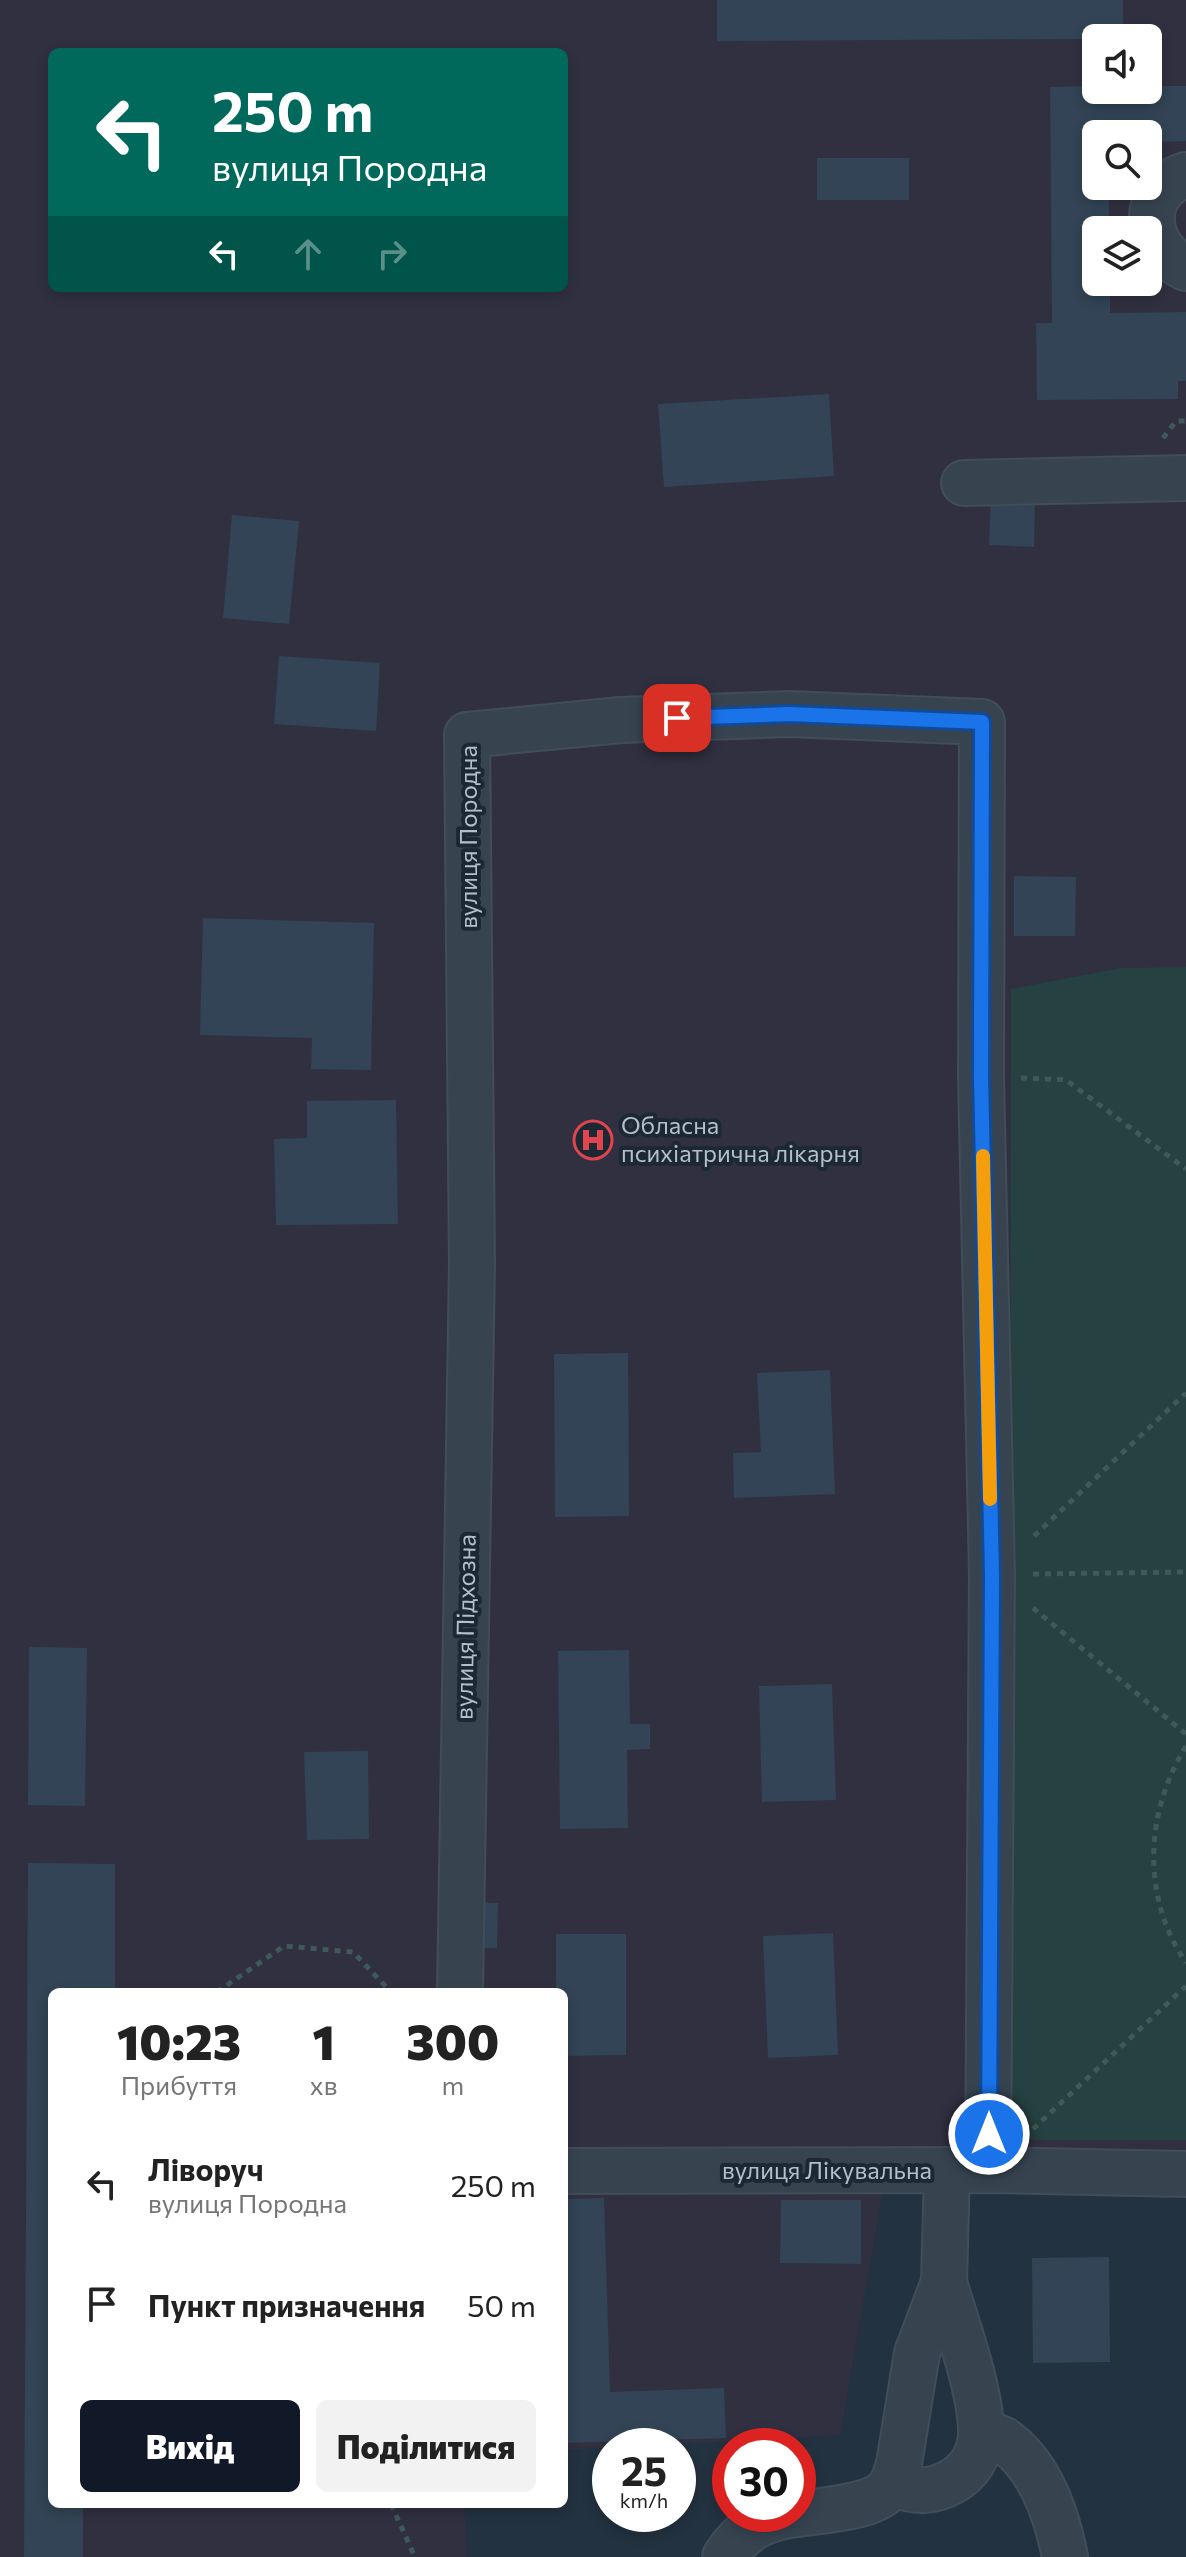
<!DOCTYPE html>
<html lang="uk">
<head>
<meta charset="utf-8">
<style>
	:root { --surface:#fff; --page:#f2f2f2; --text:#222; --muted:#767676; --accent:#111827 }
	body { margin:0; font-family:Commissioner,sans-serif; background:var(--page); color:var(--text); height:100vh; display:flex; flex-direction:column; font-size:30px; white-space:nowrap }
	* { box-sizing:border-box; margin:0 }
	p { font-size:26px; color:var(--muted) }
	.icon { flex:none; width:44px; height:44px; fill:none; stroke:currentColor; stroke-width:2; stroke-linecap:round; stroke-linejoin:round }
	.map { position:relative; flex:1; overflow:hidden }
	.sheet { position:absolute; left:48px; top:1988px; width:520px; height:520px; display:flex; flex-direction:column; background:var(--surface); border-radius:12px; box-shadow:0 4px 12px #0003 }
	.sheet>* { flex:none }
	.top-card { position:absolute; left:48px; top:48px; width:520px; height:244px; border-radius:12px; box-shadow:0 4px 12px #0003; background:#00695c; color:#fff; overflow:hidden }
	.tools { position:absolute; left:1082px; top:24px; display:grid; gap:16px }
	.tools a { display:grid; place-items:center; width:80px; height:80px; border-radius:12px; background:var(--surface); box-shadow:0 4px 12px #0003; font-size:40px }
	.speed { position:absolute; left:592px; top:2428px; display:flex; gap:16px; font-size:40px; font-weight:700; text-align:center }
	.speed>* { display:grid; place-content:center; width:104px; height:104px; border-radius:50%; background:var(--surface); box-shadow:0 4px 12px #0003; line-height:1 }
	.speed small { font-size:20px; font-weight:400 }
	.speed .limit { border:12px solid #d22; background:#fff; color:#111 }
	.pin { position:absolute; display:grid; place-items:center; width:68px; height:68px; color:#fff; margin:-34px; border-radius:16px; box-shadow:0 4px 12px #0006 }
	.me { position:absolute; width:88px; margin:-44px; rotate:0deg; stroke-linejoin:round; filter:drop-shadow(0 0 6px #0008) }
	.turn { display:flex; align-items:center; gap:28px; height:168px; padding:0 32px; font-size:36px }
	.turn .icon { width:104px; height:104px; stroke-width:2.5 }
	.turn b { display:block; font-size:56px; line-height:68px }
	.lanes { display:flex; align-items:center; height:76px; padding:0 32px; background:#0003; justify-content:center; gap:40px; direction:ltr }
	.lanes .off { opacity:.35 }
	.eta { display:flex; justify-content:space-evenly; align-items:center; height:136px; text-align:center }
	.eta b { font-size:48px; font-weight:800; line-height:56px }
	.action { display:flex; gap:16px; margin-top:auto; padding:16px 32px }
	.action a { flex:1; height:92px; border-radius:12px; background:var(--accent); color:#fff; font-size:32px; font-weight:800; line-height:92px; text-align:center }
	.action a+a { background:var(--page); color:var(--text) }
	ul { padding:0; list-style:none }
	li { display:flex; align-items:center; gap:24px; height:120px; padding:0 32px }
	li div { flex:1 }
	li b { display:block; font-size:30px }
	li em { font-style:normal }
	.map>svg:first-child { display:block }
	.medical { fill:#303041; fill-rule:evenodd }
	.green { fill:#254141 }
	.building { fill:#324455 }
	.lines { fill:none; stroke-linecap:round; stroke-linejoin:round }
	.minor-casing { stroke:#414d59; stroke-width:48 }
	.path { stroke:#3e5959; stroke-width:5; stroke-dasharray:6 6; stroke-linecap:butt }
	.minor { stroke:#374450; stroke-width:44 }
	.route-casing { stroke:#114b97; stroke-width:20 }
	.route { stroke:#1a73e8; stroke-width:14 }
	.slow { stroke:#f59e0b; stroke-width:14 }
	.labels { text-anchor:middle; stroke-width:8; stroke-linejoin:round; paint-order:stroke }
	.street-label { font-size:24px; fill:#b4bfcb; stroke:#1c2935 }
	.poi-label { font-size:24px; fill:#b4bfcb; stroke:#1c2935; text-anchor:start }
</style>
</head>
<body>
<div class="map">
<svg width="1186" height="2557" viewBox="0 0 1186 2557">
	<rect width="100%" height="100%" fill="#233240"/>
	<path class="medical" d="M0,0H1186V2164L887,2166L840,2435L564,2450V1992H52V2504H464L467,2557H0ZM1096,38H1148V90H1096ZM52,52H564V288H52ZM1096,134H1148V186H1096ZM1096,230H1148V282H1096Z"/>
	<path class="green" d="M1186,967V2140H1009L1011,989L1121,968Z"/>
	<g class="building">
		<path d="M717,0H1123V38H1096V90H1148V86H1186V141L1148,142V134H1096V186H1109V230H1096V282H1110V313L1186,312V381H1178V399L1037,400L1036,323H1052L1050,87L1085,86V39L717,41Z"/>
		<rect x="817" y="158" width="92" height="42"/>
		<path d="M829,394L834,476L664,487L658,404Z"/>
		<path d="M991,496L1035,498L1034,547L989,545Z"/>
		<path d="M232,515L299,521L289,624L223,618Z"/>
		<path d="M279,656L380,663L376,731L274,724Z"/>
		<path d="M1014,876L1076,877L1075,936H1014Z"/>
		<path d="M203,918L374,923L371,1070L311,1069L312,1038L200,1035Z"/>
		<path d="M396,1100L398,1224L276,1225L274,1139L307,1138V1101Z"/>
		<path d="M628,1353L629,1516L555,1517L554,1354Z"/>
		<path d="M830,1370L835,1494L734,1498L733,1453L761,1452L757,1373Z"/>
		<path d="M29,1647L87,1648L85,1806L28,1805Z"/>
		<path d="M629,1650L630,1724H650V1749L627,1750L628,1828L560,1829L558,1651Z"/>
		<path d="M832,1684L836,1800L762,1802L759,1686Z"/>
		<path d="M368,1751L369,1839L307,1840L304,1752Z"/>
		<path d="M28,1863L115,1864V1992H52V2504H83V2557H24Z"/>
		<path d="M472,1902L498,1903L497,1948H472Z"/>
		<path d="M833,1933L838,2055L768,2058L763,1936Z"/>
		<path d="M556,1934H626V2055L564,2056V1992H556Z"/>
		<path d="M604,2198L610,2392L724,2388L726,2438L564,2443V2199Z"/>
		<path d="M781,2200H861V2264L780,2263Z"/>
		<path d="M1109,2257L1110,2362L1033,2363L1032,2258Z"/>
	</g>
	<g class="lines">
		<g class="minor-casing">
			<g id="minor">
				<path d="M1186,175C1138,190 1143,249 1186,268"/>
				<path d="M964,483L1186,478"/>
				<path d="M460,1992L472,1263L467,735L621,720L789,714L982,722L981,1077L992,1575L988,2170"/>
				<path d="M564,2171L988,2170L1186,2174"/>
				<path d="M981,2435C989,2436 999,2436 1005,2441C1041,2467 1057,2516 1065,2557"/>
				<path d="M892,2484C913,2491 930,2494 951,2482C969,2473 981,2454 981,2432C981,2390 956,2324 944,2282"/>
				<path d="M798,2514C822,2510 874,2508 889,2488C895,2481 896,2472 899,2464L917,2353L944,2282L947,2170"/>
				<path d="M725,2557C742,2529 763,2519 795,2514"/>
			</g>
		</g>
		<g class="path">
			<path d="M1163,438L1176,421H1186"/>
			<path d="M1021,1078L1066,1080L1186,1169"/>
			<path d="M1034,1536L1186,1393"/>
			<path d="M1033,1574L1186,1572"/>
			<path d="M1033,1608L1186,1734"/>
			<path d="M1186,1746C1145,1813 1141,1896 1186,1963"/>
			<path d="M217,1992L284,1946L353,1952L391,1992"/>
			<path d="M1033,2129L1186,1986"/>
			<path d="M391,2504L415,2557"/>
		</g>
		<use href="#minor" class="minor"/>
	</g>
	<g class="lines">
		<g class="route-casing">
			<path id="route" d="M677,718L789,714L982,722L981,1077L992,1575L989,2134"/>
		</g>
		<use href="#route" class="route"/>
		<path class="slow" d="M983,1156L990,1499"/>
	</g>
	<defs>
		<g id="hospital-ring" transform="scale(2)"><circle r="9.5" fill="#1c2935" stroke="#e0444e" stroke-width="1.5"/><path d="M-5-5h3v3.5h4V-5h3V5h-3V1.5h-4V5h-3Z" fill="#e0444e"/></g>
	</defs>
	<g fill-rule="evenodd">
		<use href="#hospital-ring" x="593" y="1140"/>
	</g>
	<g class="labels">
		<g class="street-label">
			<text transform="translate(469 837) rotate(-90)" y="8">вулиця Породна</text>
			<text transform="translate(466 1627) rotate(-89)" y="8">вулиця Підхозна</text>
			<text x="827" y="2179">вулиця Лікувальна</text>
		</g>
		<g class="poi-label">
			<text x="621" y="1134">Обласна<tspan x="621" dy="28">психіатрична лікарня</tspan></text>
		</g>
	</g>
</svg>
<div class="tools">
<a><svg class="icon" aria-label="sound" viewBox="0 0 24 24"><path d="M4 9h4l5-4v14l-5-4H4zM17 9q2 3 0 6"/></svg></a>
<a><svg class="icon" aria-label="search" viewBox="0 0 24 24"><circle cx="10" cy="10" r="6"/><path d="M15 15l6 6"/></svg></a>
<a><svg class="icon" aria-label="layers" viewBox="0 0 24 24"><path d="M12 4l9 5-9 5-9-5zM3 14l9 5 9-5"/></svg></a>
</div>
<div class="speed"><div>25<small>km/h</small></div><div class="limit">30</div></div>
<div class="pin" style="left:677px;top:718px;background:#d93025"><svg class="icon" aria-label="arrive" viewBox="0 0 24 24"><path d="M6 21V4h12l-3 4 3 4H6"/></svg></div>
<svg class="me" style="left:989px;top:2134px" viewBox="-20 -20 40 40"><circle r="17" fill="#1a73e8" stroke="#fff" stroke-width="3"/><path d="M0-11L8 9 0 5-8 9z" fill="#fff"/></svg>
<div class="top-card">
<div class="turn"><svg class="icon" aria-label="left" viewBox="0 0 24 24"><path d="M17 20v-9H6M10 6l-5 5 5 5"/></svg><div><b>250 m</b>вулиця Породна</div></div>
<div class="lanes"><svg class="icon" aria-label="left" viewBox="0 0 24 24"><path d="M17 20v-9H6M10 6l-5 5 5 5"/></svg><svg class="icon off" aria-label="ahead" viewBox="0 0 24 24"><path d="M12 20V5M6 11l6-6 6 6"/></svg><svg class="icon off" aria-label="right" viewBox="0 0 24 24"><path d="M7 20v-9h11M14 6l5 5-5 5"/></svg></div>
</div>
<section class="sheet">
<div class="eta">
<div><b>10:23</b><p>Прибуття</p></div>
<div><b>1</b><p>хв</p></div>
<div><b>300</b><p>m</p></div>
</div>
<ul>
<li><svg class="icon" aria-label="left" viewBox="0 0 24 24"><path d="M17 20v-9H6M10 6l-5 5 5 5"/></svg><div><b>Ліворуч</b><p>вулиця Породна</p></div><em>250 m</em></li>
<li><svg class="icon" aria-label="arrive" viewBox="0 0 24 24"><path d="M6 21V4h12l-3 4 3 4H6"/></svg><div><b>Пункт призначення</b></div><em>50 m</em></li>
</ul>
<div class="action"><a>Вихід</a><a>Поділитися</a></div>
</section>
</div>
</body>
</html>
